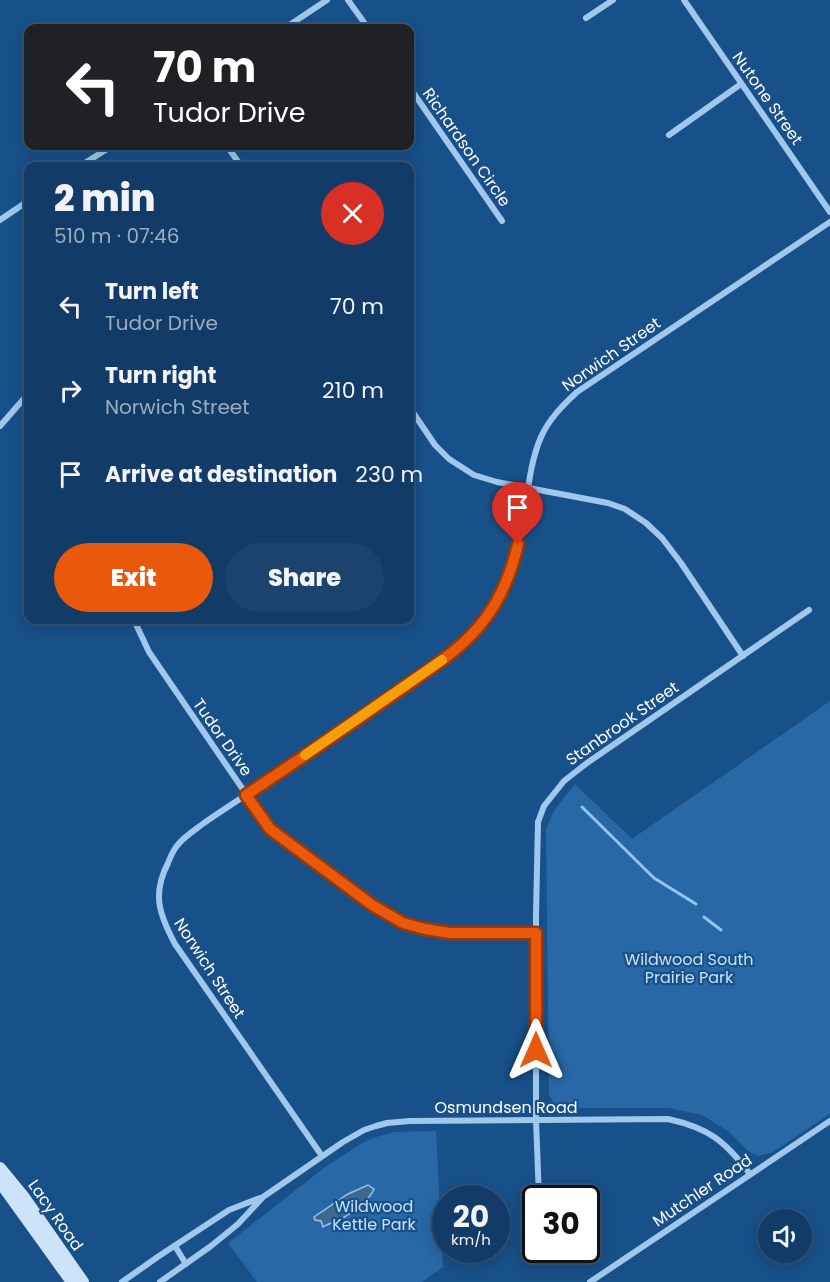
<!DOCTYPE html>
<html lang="en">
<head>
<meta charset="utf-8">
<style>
	:root { --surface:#123c67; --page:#1b436d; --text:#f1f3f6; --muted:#9cadc0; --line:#31567b; --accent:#ea580c }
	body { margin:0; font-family:Poppins,sans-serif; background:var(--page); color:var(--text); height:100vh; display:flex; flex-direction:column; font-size:22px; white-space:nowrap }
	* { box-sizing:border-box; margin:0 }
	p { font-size:20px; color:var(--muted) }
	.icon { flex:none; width:33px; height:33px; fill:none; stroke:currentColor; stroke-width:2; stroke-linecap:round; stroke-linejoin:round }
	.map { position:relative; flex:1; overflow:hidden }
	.drawer { position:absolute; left:24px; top:162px; width:390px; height:462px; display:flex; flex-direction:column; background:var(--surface); border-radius:12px; box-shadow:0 3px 15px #0003,0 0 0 2px var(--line) }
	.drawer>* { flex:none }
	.top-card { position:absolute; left:24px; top:24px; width:390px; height:126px; border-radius:12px; box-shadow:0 3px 15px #0003,0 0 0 2px var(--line); background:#202124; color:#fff; overflow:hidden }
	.fabs { position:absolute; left:758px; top:1209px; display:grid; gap:12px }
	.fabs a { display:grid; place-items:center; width:54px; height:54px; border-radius:50%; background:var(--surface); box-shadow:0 3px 15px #0003,0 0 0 2px var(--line); font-size:30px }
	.speed { position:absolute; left:432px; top:1185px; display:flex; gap:12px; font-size:30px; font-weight:700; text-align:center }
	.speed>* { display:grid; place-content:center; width:78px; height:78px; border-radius:50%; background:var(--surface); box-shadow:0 3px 15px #0003,0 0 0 2px var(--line); line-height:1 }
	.speed small { font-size:15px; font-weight:400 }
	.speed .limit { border:3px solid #111; border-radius:9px; background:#fff; color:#111 }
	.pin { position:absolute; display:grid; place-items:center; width:51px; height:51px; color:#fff; margin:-62px -26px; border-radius:50% 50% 50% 0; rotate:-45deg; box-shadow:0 0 6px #0007 }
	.pin .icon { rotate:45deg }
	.me { position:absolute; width:66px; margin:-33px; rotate:0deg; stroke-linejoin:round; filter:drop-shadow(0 0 4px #0008) }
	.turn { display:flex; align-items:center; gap:21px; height:126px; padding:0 30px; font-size:27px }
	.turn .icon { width:78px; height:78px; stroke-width:2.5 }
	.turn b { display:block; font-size:42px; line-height:51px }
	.round { display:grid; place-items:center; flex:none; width:63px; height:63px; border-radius:32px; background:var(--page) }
	.head { display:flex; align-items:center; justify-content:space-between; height:102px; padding:0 30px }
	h1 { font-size:36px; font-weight:800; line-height:45px }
	.action { display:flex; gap:12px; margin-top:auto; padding:12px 30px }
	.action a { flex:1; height:69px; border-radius:36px; background:var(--accent); color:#fff; font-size:24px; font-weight:800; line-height:69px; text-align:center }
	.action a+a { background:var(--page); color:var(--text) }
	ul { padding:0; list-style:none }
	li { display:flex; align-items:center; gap:18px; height:84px; padding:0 30px }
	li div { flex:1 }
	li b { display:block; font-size:22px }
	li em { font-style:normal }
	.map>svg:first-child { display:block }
	.green { fill:#2868a6 }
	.water { fill:#3f6891; stroke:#93c4f0; stroke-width:1.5 }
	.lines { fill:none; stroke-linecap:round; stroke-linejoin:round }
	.stream { stroke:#93c4f0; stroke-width:3 }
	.street { stroke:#a0c8ed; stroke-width:6 }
	.secondary { stroke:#cde3fa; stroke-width:12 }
	.route-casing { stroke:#983908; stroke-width:15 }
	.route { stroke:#ea580c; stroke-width:10 }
	.slow { stroke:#f59e0b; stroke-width:10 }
	.labels { text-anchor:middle; stroke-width:4.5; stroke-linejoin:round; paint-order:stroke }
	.street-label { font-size:16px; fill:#fff; stroke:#185089 }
	.park-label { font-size:16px; fill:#c6e1fa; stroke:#185089 }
</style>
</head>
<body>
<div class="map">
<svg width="830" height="1282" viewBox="0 0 830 1282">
	<rect width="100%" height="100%" fill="#185089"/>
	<g class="green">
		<path d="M830,701V1114L773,1152L758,1156L748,1151L728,1131L702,1115L669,1108H560L554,1103L549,1095L546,829L555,809L575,784L632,839Z"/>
		<path d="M436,1131L443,1267L422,1282H257L228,1243L324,1168L362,1143L376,1137L394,1132Z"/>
	</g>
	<path class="water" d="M368,1185L374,1189C369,1201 353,1212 341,1219C335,1222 329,1223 323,1227L321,1221L315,1220L314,1217L348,1194Z"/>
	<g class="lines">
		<g class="stream">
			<path d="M582,807L654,878L696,904"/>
			<path d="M704,917L721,930"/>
		</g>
		<g class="street">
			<path d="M348,0L368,28"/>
			<path d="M684,0L830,212"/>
			<path d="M586,18L613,0"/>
			<path d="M285,28L327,0"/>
			<path d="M410,88L502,221"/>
			<path d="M669,135L741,84"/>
			<path d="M227,146L241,166"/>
			<path d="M80,166L112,146"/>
			<path d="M0,220L28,201"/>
			<path d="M410,408L435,445L449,459L474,475L497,482L608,503L625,509L646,523L662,538L681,563L743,656"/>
			<path d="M0,426L28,394"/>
			<path d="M134,620L149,652L270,829L324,870L372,905L403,923L425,929L450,933H536"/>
			<path d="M322,1156L175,944C159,914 152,894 168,863C170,858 173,851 176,847C183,837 195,830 204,823C221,811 239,800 256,788C304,756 352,724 399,690C417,677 437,665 454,651C491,621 512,576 521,530C528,500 528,467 541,437C549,419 563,405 577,392L830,222"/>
			<path d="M539,1198L536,1120V916L538,822L544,806L564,781L587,763L809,610"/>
			<path d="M175,1246L186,1264"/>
			<path d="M122,1282L159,1256L229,1210L260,1198"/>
			<path d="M160,1282L211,1246L238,1224L263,1197L343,1142L364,1130L376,1126L387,1123L410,1121L668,1119C709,1128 725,1141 750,1174"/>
			<path d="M590,1282L830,1121"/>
		</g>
		<g class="secondary">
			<path d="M0,1168L23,1196L83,1282"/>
			<path d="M0,1182L72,1282"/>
		</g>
	</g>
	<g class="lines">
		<g class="route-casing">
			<path id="route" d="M518,544C512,570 501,598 485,619C462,650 428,670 397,692C347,727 297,761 246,795L270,829L372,905L403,923L425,929L450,933H536V1050"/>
		</g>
		<use href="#route" class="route"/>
		<path class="slow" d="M305,755L442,660"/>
	</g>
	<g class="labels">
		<g class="street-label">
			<text transform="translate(768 98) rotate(55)" y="6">Nutone Street</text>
			<text transform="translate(467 147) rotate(55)" y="6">Richardson Circle</text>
			<text transform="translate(611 354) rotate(-35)" y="6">Norwich Street</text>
			<text transform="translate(622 723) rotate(-35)" y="6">Stanbrook Street</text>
			<text transform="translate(223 737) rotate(55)" y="6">Tudor Drive</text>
			<text transform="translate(210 968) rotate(57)" y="6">Norwich Street</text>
			<text x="506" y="1113">Osmundsen Road</text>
			<text transform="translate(702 1190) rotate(-34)" y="6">Mutchler Road</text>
			<text transform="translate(56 1215) rotate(55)" y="6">Lacy Road</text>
		</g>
		<g class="park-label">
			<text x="689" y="965">Wildwood South<tspan x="689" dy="18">Prairie Park</tspan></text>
			<text x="374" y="1212">Wildwood<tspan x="374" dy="18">Kettle Park</tspan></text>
		</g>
	</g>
</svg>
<div class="fabs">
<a><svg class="icon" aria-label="sound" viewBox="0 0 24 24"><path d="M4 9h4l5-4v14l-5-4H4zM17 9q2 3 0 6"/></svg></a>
</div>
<div class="speed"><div>20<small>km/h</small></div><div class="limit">30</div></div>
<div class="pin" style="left:518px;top:544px;background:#d93025"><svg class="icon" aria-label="arrive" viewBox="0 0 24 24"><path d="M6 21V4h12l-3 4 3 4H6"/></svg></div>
<svg class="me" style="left:536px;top:1050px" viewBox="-20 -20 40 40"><path d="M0-17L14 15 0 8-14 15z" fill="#ea580c" stroke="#fff" stroke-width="4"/></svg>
<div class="top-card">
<div class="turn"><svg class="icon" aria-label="left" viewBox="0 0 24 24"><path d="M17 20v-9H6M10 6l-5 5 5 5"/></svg><div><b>70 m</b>Tudor Drive</div></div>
</div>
<section class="drawer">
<div class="head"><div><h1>2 min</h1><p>510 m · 07:46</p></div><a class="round" style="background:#d93025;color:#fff"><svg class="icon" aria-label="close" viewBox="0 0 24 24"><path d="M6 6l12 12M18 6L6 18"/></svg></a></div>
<ul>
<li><svg class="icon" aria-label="left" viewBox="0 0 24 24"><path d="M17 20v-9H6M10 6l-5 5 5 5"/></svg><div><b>Turn left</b><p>Tudor Drive</p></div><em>70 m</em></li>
<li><svg class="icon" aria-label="right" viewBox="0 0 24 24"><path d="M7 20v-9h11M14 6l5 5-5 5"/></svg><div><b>Turn right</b><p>Norwich Street</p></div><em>210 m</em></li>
<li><svg class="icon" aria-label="arrive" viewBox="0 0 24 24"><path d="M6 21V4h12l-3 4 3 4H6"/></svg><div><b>Arrive at destination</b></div><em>230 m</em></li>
</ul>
<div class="action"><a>Exit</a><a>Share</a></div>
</section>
</div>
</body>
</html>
